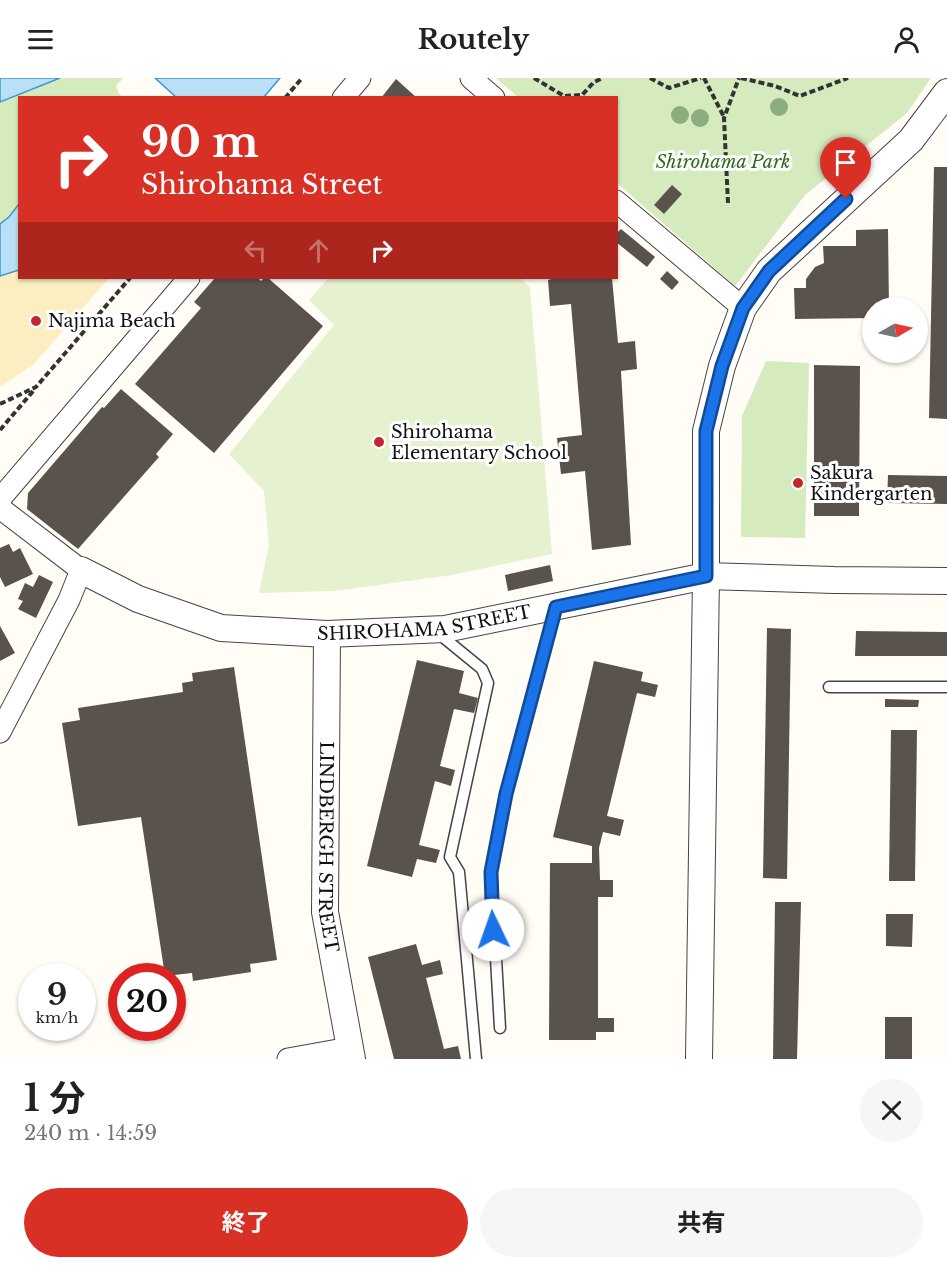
<!DOCTYPE html>
<html lang="ja">
<head>
<meta charset="utf-8">
<style>
	:root { --surface:#fff; --page:#f6f6f6; --text:#222; --muted:#767676; --accent:#d93025 }
	body { margin:0; font-family:"Libre Baskerville","Noto Sans JP",serif; background:var(--page); color:var(--text); height:100vh; display:flex; flex-direction:column; font-size:22px; white-space:nowrap }
	* { box-sizing:border-box; margin:0 }
	p { font-size:20px; color:var(--muted) }
	.icon { flex:none; width:33px; height:33px; fill:none; stroke:currentColor; stroke-width:2; stroke-linecap:round; stroke-linejoin:round }
	.map { position:relative; height:981px; overflow:hidden }
	.drawer { display:flex; flex-direction:column; background:var(--surface); flex:1 }
	.drawer>* { flex:none }
	.banner { position:absolute; left:18px; top:18px; width:600px; height:183px; border-radius:0px; box-shadow:0 2px 4px #0004; background:#d93025; color:#fff; overflow:hidden }
	.needle { width:39px; rotate:81deg }
	.tools { position:absolute; left:862px; top:219px; display:grid; gap:12px }
	.tools a { display:grid; place-items:center; width:66px; height:66px; border-radius:50%; background:var(--surface); box-shadow:0 2px 4px #0004; font-size:30px }
	.speed { position:absolute; left:18px; top:885px; display:flex; gap:12px; font-size:30px; font-weight:700; text-align:center }
	.speed>* { display:grid; place-content:center; width:78px; height:78px; border-radius:50%; background:var(--surface); box-shadow:0 2px 4px #0004; line-height:1 }
	.speed small { font-size:15px; font-weight:400 }
	.speed .limit { border:9px solid #d22; background:#fff; color:#111 }
	.pin { position:absolute; display:grid; place-items:center; width:51px; height:51px; color:#fff; margin:-62px -26px; border-radius:50% 50% 50% 0; rotate:-45deg; box-shadow:0 0 6px #0007 }
	.pin .icon { rotate:45deg }
	.me { position:absolute; width:66px; margin:-33px; rotate:357deg; stroke-linejoin:round; filter:drop-shadow(0 0 4px #0008) }
	.turn { display:flex; align-items:center; gap:21px; height:126px; padding:0 24px; font-size:27px }
	.turn .icon { width:78px; height:78px; stroke-width:2.5 }
	.turn b { display:block; font-size:42px; line-height:51px }
	.lanes { display:flex; align-items:center; height:57px; padding:0 24px; background:#0003; justify-content:center; gap:30px; direction:ltr }
	.lanes .off { opacity:.35 }
	.round { display:grid; place-items:center; flex:none; width:63px; height:63px; border-radius:32px; background:var(--page) }
	.summary { display:flex; align-items:center; justify-content:space-between; height:102px; padding:0 24px }
	h1 { font-size:36px; font-weight:700; line-height:45px }
	.cta { display:flex; gap:12px; margin-top:auto; padding:12px 24px }
	.cta a { flex:1; height:69px; border-radius:36px; background:var(--accent); color:#fff; font-size:24px; font-weight:700; line-height:69px; text-align:center }
	.cta a+a { background:var(--page); color:var(--text) }
	header { display:flex; justify-content:space-between; align-items:center; height:78px; padding:0 24px; background:var(--surface); font-size:27px; font-weight:700 }
	.map>svg:first-child { display:block }
	.green { fill:#d5ebbd }
	.sand { fill:#fbeec1 }
	.pitch { fill:#e6f2cf }
	.water { fill:#b9e0f7; stroke:#3f96cf; stroke-width:1.5 }
	.building { fill:#5a524d }
	.lines { fill:none; stroke-linecap:round; stroke-linejoin:round }
	.service-casing { stroke:#444; stroke-width:13 }
	.minor-casing { stroke:#444; stroke-width:23 }
	.tertiary-casing { stroke:#444; stroke-width:28 }
	.path { stroke:#333; stroke-width:4; stroke-dasharray:6 3; stroke-linecap:butt }
	.service { stroke:#fff; stroke-width:10 }
	.minor { stroke:#fff; stroke-width:21 }
	.tertiary { stroke:#fff; stroke-width:26 }
	.tree { fill:#8dad7f }
	.route-casing { stroke:#114b97; stroke-width:15 }
	.route { stroke:#1a73e8; stroke-width:10 }
	.poi-dot { fill:#c4262e; stroke:#fff; stroke-width:2 }
	.labels { text-anchor:middle; stroke-width:6; stroke-linejoin:round; paint-order:stroke }
	.park-label { font-size:18px; font-style:italic; fill:#2f6b1f; stroke:#fff }
	.poi-label { font-size:18px; fill:#111; stroke:#fff; text-anchor:start }
	.street-label { font-size:18px; fill:#111; stroke:#fff }
</style>
</head>
<body>
<header><svg class="icon" aria-label="menu" viewBox="0 0 24 24"><path d="M4 6h16M4 12h16M4 18h16"/></svg>Routely<svg class="icon" aria-label="person" viewBox="0 0 24 24"><circle cx="12" cy="8" r="4"/><path d="M4 21q1-7 8-7t8 7"/></svg></header>
<div class="map">
<svg width="947" height="981" viewBox="0 0 947 981">
	<rect width="100%" height="100%" fill="#fffdf5"/>
	<g class="green">
		<path d="M60,0H123L116,8L119,16L123,19L20,20L19,126L9,139L0,146V24Z"/>
		<path d="M496,0H931L907,35L805,117L735,208L617,105L616,20L518,19Z"/>
		<path d="M766,283L809,285L805,460L741,459L742,338Z"/>
	</g>
	<path class="sand" d="M19,192L20,200H109L34,286L0,309V198Z"/>
	<path class="pitch" d="M329,200H520L530,209L552,476L452,497L334,513L259,515L269,467L264,413L229,376L334,247L309,222Z"/>
	<g class="water">
		<path d="M0,0H60L0,24Z"/>
		<path d="M155,0H280L264,19L177,20Z"/>
		<path d="M19,126V192L0,198V146L9,139Z"/>
	</g>
	<g class="building">
		<path d="M396,1L417,20H381Z"/>
		<path d="M934,89H947V341L929,340Z"/>
		<path d="M672,107L682,116L664,136L654,127Z"/>
		<path d="M621,151L655,179L647,189L616,164V156Z"/>
		<path d="M888,151L889,230H873V240L795,241L794,210H806V201L815,189L824,185L823,168H856V152Z"/>
		<path d="M667,193L679,204L672,212L660,201Z"/>
		<path d="M215,200H258L261,203L264,200H268L323,248L214,375L135,306L201,230L194,224Z"/>
		<path d="M555,200H612L618,265L635,263L637,291L621,293L631,467L592,472L585,393L561,396L557,360L582,357L571,226L550,228L548,202Z"/>
		<path d="M814,287L860,288L859,438H814Z"/>
		<path d="M121,311L173,356L156,376L159,379L78,471L27,431L28,415L102,329L104,330Z"/>
		<path d="M888,397L947,398V426L887,425Z"/>
		<path d="M9,466L13,474L20,470L33,496L5,509L0,499V470Z"/>
		<path d="M550,487L553,503L508,513L505,497Z"/>
		<path d="M39,497L53,504L36,540L18,531L23,523L18,521L25,505L33,509Z"/>
		<path d="M0,548L15,575L0,583Z"/>
		<path d="M767,550L791,551L787,801L763,800Z"/>
		<path d="M856,553L947,554V578H855Z"/>
		<path d="M417,582L464,593L459,615L478,620L474,635L454,631L440,688L455,692L451,708L435,703L419,767L440,772L436,785L417,781L412,799L367,788Z"/>
		<path d="M594,583L643,594L641,603L658,607L655,619L637,615L607,738L624,742L620,758L603,754L599,770L600,802H613V819H598V940H614V954H596V962H549L550,785H592V768L553,759Z"/>
		<path d="M234,589L277,882L250,886L251,894L193,903L192,895L165,898L141,739L78,748L62,645L80,642L78,630L183,614L182,605L193,603L192,595Z"/>
		<path d="M885,621L919,622L918,629H885Z"/>
		<path d="M891,652H917L915,803H889Z"/>
		<path d="M775,824H801L797,981H773Z"/>
		<path d="M886,836H913L912,869L886,868Z"/>
		<path d="M416,866L422,887L440,882L443,896L426,900L444,971L458,968L461,981H394L368,879Z"/>
		<rect x="885" y="939" width="27" height="42"/>
	</g>
	<g class="lines">
		<g class="service-casing">
			<g id="service">
				<path d="M438,555L482,591L488,605L450,779L459,794L476,981"/>
				<path d="M829,609H947"/>
				<path d="M500,950L491,794L506,716L556,529"/>
			</g>
		</g>
		<g class="minor-casing">
			<g id="minor">
				<path d="M471,0L494,20"/>
				<path d="M343,20L360,0"/>
				<path d="M616,123L743,230"/>
				<path d="M0,421L189,200"/>
				<path d="M0,430L81,492L69,522L0,654"/>
				<path d="M288,981L349,970"/>
			</g>
		</g>
		<g class="tertiary-casing">
			<g id="tertiary">
				<path id="s1" d="M81,492L138,521L221,550L327,556L445,551L706,498L834,502L947,503"/>
				<path id="s2" d="M327,556L325,834L352,981"/>
				<path d="M699,981L706,498V353L722,288L743,230L769,193L911,62L947,14"/>
			</g>
		</g>
		<g class="path">
			<path d="M534,0L564,18L582,17L594,4L603,0"/>
			<path d="M650,0L669,10L701,0"/>
			<path d="M704,0L724,39"/>
			<path d="M741,0L775,8L800,18L848,0"/>
			<path d="M285,20L302,0"/>
			<path d="M728,125L724,40L739,0"/>
			<path d="M0,326L36,309L130,200"/>
			<path d="M0,352L34,312"/>
		</g>
		<use href="#service" class="service"/>
		<use href="#minor" class="minor"/>
		<use href="#tertiary" class="tertiary"/>
	</g>
	<g class="tree">
		<circle cx="779" cy="29" r="9"/>
		<circle cx="680" cy="37" r="9"/>
		<circle cx="700" cy="40" r="9"/>
	</g>
	<g class="lines">
		<g class="route-casing">
			<path id="route" d="M493,852L491,794L506,716L556,529L706,498V353L722,288L743,230L769,193L846,121"/>
		</g>
		<use href="#route" class="route"/>
	</g>
	<g class="poi-dot">
		<circle cx="36" cy="243" r="6"/>
		<circle cx="379" cy="364" r="6"/>
		<circle cx="798" cy="405" r="6"/>
	</g>
	<g class="labels">
		<g class="park-label">
			<text x="723" y="90">Shirohama Park</text>
		</g>
		<g class="poi-label">
			<text x="48" y="249">Najima Beach</text>
			<text x="391" y="360">Shirohama<tspan x="391" dy="21">Elementary School</tspan></text>
			<text x="810" y="401">Sakura<tspan x="810" dy="21">Kindergarten</tspan></text>
		</g>
		<g class="street-label">
			<text dy="6" stroke="none"><textPath href="#s1" startOffset="356">SHIROHAMA STREET</textPath></text>
			<text dy="6" stroke="none"><textPath href="#s2" startOffset="213">LINDBERGH STREET</textPath></text>
		</g>
	</g>
</svg>
<div class="tools">
<a><svg class="needle" viewBox="-14 -14 28 28"><path d="M0-13l5 13h-10z" fill="#e53935"/><path d="M0 13l5-13h-10z" fill="#767676"/></svg></a>
</div>
<div class="speed"><div>9<small>km/h</small></div><div class="limit">20</div></div>
<div class="pin" style="left:846px;top:121px;background:#d93025"><svg class="icon" aria-label="arrive" viewBox="0 0 24 24"><path d="M6 21V4h12l-3 4 3 4H6"/></svg></div>
<svg class="me" style="left:493px;top:852px" viewBox="-20 -20 40 40"><circle r="19" fill="#fff"/><path d="M0-13L10 11 0 6-10 11z" fill="#1a73e8"/></svg>
<div class="banner">
<div class="turn"><svg class="icon" aria-label="right" viewBox="0 0 24 24"><path d="M7 20v-9h11M14 6l5 5-5 5"/></svg><div><b>90 m</b>Shirohama Street</div></div>
<div class="lanes"><svg class="icon off" aria-label="left" viewBox="0 0 24 24"><path d="M17 20v-9H6M10 6l-5 5 5 5"/></svg><svg class="icon off" aria-label="ahead" viewBox="0 0 24 24"><path d="M12 20V5M6 11l6-6 6 6"/></svg><svg class="icon" aria-label="right" viewBox="0 0 24 24"><path d="M7 20v-9h11M14 6l5 5-5 5"/></svg></div>
</div>
</div>
<section class="drawer">
<div class="summary"><div><h1>1 分</h1><p>240 m · 14:59</p></div><a class="round"><svg class="icon" aria-label="close" viewBox="0 0 24 24"><path d="M6 6l12 12M18 6L6 18"/></svg></a></div>
<div class="cta"><a>終了</a><a>共有</a></div>
</section>
</body>
</html>
